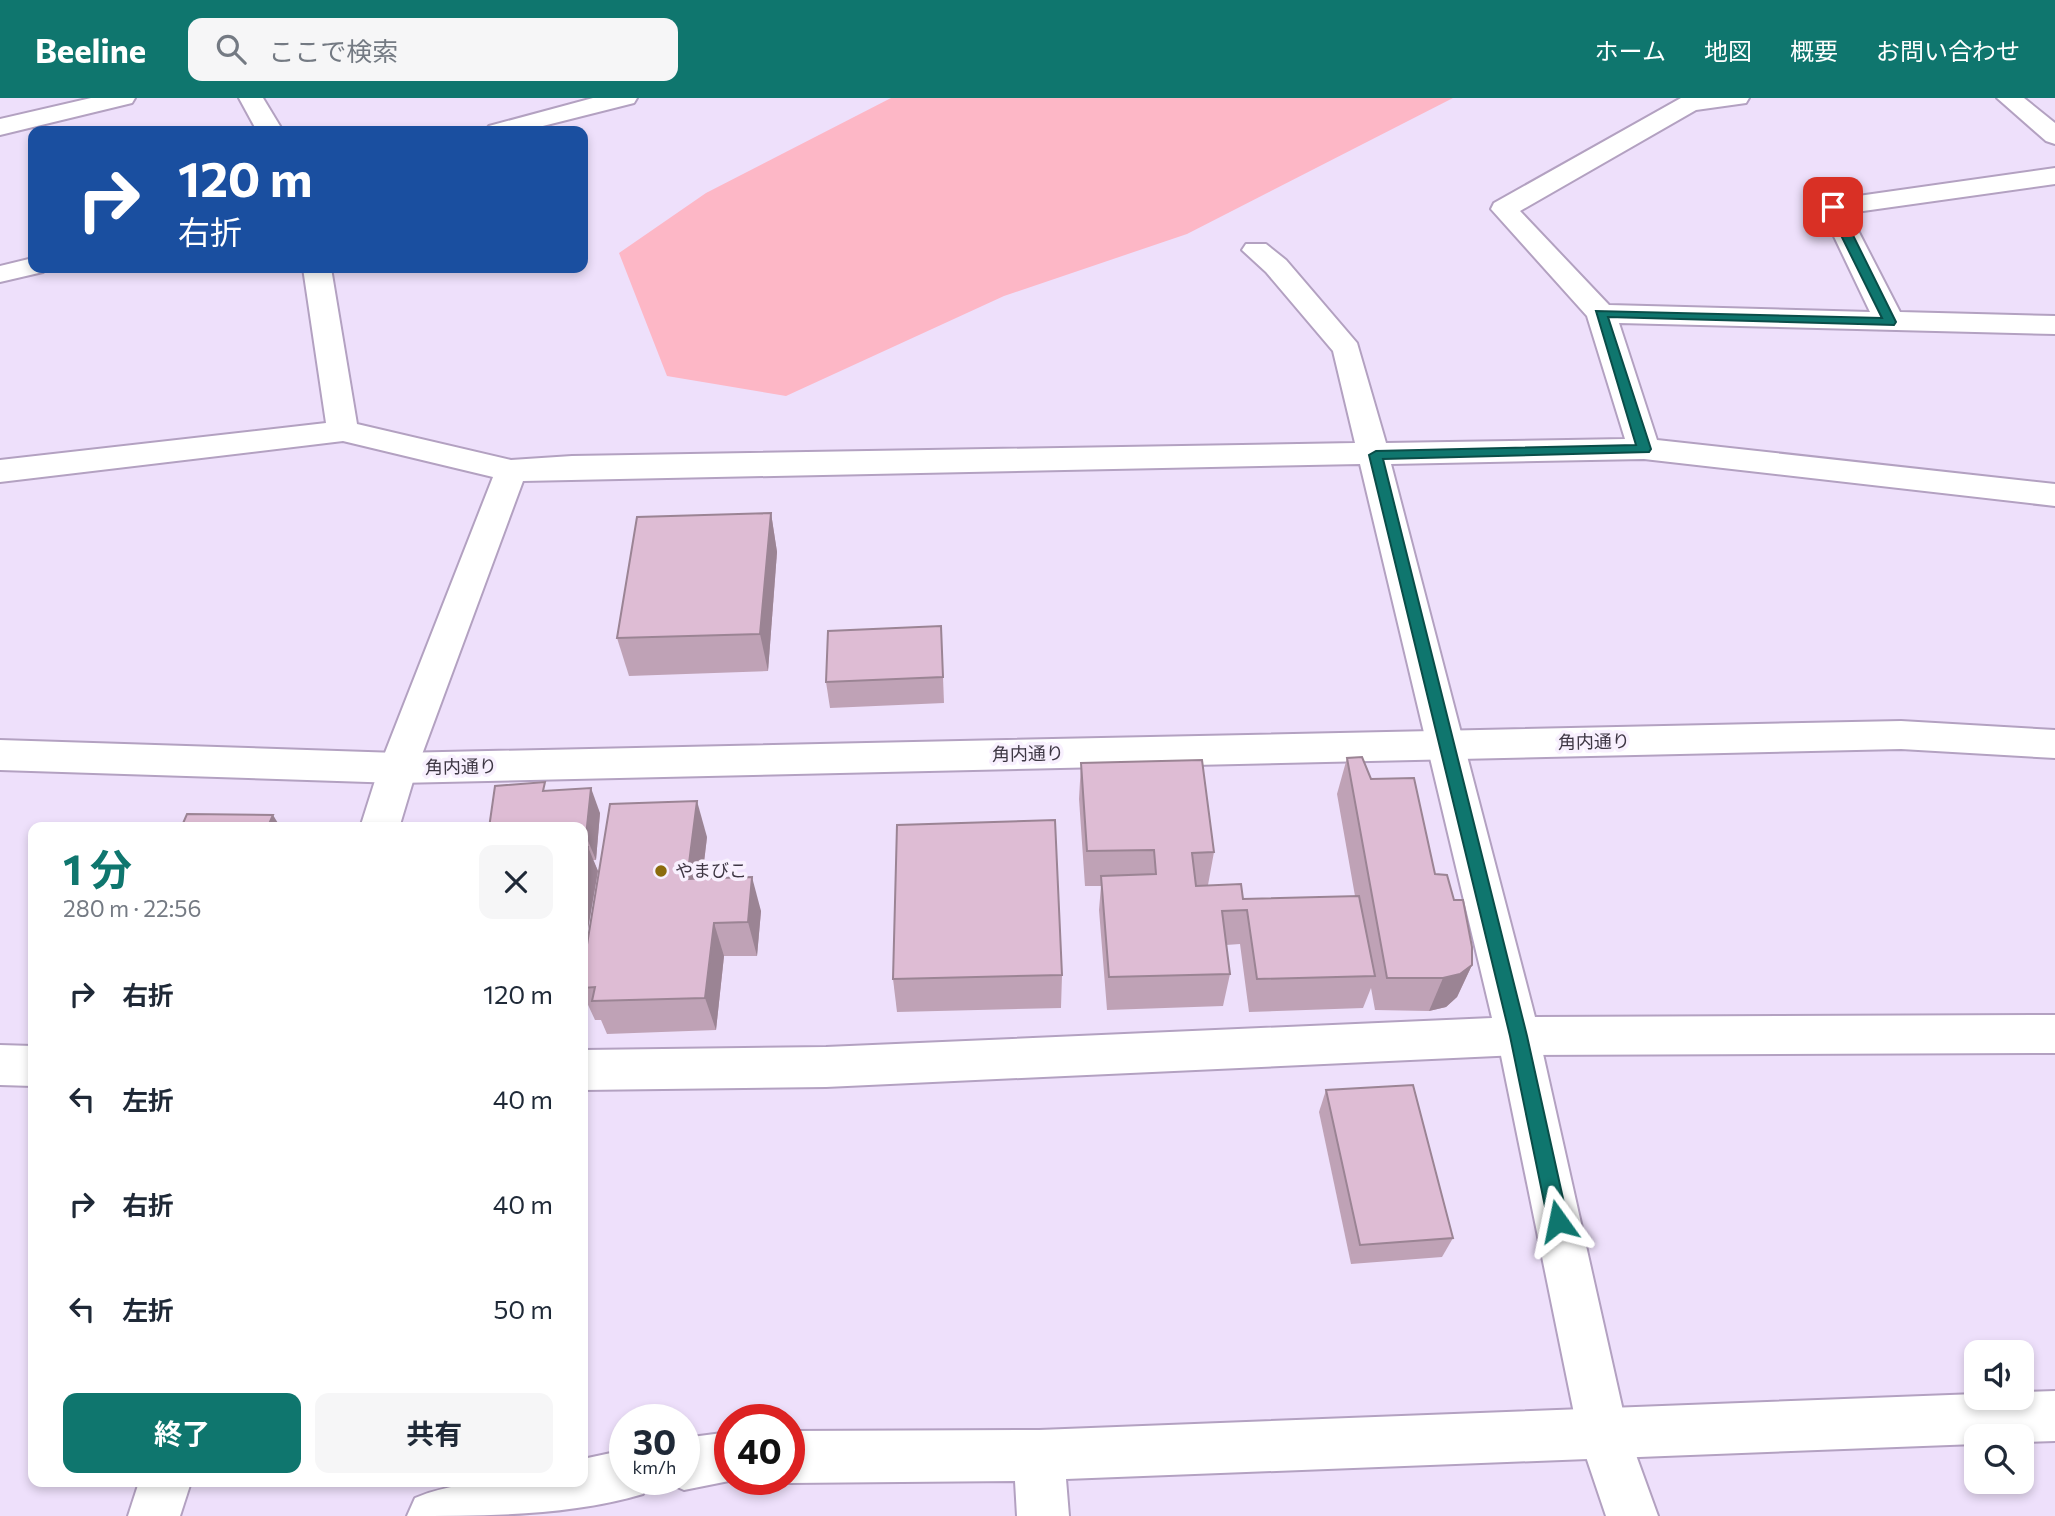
<!DOCTYPE html>
<html lang="ja">
<head>
<meta charset="utf-8">
<style>
	:root { --surface:#fff; --page:#f6f6f7; --text:#1f2937; --muted:#747a83; --accent:#0f766e }
	body { margin:0; font-family:Commissioner,"Noto Sans JP",sans-serif; background:var(--page); color:var(--text); height:100vh; display:flex; flex-direction:column; font-size:26px; white-space:nowrap }
	* { box-sizing:border-box; margin:0 }
	p { font-size:23px; color:var(--muted) }
	.icon { flex:none; width:38px; height:38px; fill:none; stroke:currentColor; stroke-width:2; stroke-linecap:round; stroke-linejoin:round }
	.map { position:relative; flex:1; overflow:hidden }
	.panel { position:absolute; left:28px; top:724px; width:560px; height:665px; display:flex; flex-direction:column; background:var(--surface); border-radius:14px; box-shadow:0 4px 10px #0003 }
	.panel>* { flex:none }
	.top-card { position:absolute; left:28px; top:28px; width:560px; height:147px; border-radius:14px; box-shadow:0 4px 10px #0003; background:#1a4fa0; color:#fff; overflow:hidden }
	.tools { position:absolute; left:1964px; top:1242px; display:grid; gap:14px }
	.tools a { display:grid; place-items:center; width:70px; height:70px; border-radius:14px; background:var(--surface); box-shadow:0 4px 10px #0003; font-size:35px }
	.speed { position:absolute; left:609px; top:1306px; display:flex; gap:14px; font-size:35px; font-weight:700; text-align:center }
	.speed>* { display:grid; place-content:center; width:91px; height:91px; border-radius:50%; background:var(--surface); box-shadow:0 4px 10px #0003; line-height:1 }
	.speed small { font-size:18px; font-weight:400 }
	.speed .limit { border:10px solid #d22; background:#fff; color:#111 }
	.pin { position:absolute; display:grid; place-items:center; width:60px; height:60px; color:#fff; margin:-30px; border-radius:14px; box-shadow:0 4px 10px #0006 }
	.me { position:absolute; width:77px; margin:-38px; rotate:348deg; stroke-linejoin:round; filter:drop-shadow(0 0 5px #0008) }
	.turn { display:flex; align-items:center; gap:24px; height:147px; padding:0 35px; font-size:32px }
	.turn .icon { width:91px; height:91px; stroke-width:2.5 }
	.turn b { display:block; font-size:49px; line-height:60px }
	.round { display:grid; place-items:center; flex:none; width:74px; height:74px; border-radius:14px; background:var(--page) }
	.head { display:flex; align-items:center; justify-content:space-between; height:119px; padding:0 35px }
	h1 { font-size:42px; font-weight:700; line-height:52px; color:var(--accent) }
	.primary-button { display:flex; gap:14px; margin-top:auto; padding:14px 35px }
	.primary-button a { flex:1; height:80px; border-radius:14px; background:var(--accent); color:#fff; font-size:28px; font-weight:700; line-height:80px; text-align:center }
	.primary-button a+a { background:var(--page); color:var(--text) }
	ul { padding:0; list-style:none }
	li { display:flex; align-items:center; gap:21px; height:105px; padding:0 35px }
	li div { flex:1 }
	li b { display:block; font-size:26px }
	li em { font-style:normal }
	header { display:flex; align-items:center; gap:42px; box-sizing:border-box; height:98px; padding:0 35px; background:var(--accent); color:#fff }
	header strong { font-size:33px }
	nav { display:flex; gap:38px; margin-inline-start:auto; font-size:24px }
	.search { width:490px; height:63px; background:var(--page); display:flex; align-items:center; gap:18px; box-sizing:border-box; padding:0 24px; border-radius:14px; color:var(--muted); font-size:26px }
	.map>svg:first-child { display:block }
	.green { fill:#fdb7c6 }
	.lines { fill:none; stroke-linecap:round; stroke-linejoin:round }
	.street-casing { stroke:#b3a1c1; stroke-width:4 }
	.secondary-casing { stroke:#b3a1c1; stroke-width:4 }
	.street { fill:#fff; fill-rule:evenodd }
	.secondary { fill:#fff; fill-rule:evenodd }
	.wall { fill:#bfa2b6 }
	.shaded-wall { fill:#9b8494 }
	.building { fill:#debcd4; stroke:#9b8494; stroke-width:2 }
	.route { fill:#0f766e; stroke:#0a4d48; stroke-width:2 }
	.poi-dot { fill:#8b6b0c; stroke:#f8f0fe; stroke-width:2.5 }
	.labels { text-anchor:middle; stroke-width:7; stroke-linejoin:round; paint-order:stroke }
	.street-label { font-size:18px; fill:#3d3643; stroke:#f8f0fe }
	.poi-label { font-size:18px; fill:#3d3643; stroke:#f8f0fe; text-anchor:start }
</style>
</head>
<body>
<header>
<strong>Beeline</strong>
<div class="search"><svg class="icon" aria-label="search" viewBox="0 0 24 24"><circle cx="10" cy="10" r="6"/><path d="M15 15l6 6"/></svg>ここで検索</div>
<nav><a>ホーム</a><a>地図</a><a>概要</a><a>お問い合わせ</a></nav>
</header>
<div class="map">
<svg width="2055" height="1418" viewBox="0 0 2055 1418">
	<rect width="100%" height="100%" fill="#eee0fb"/>
	<path class="green" d="M891,0H1453L1187,136L1004,198L786,298L667,278L619,155L706,95Z"/>
	<g class="lines">
		<g class="street-casing">
			<g id="street">
				<path d="M91,0H135L132,5L0,37V21Z"/>
				<path d="M239,0H263L283,33H257Z"/>
				<path d="M593,0H637L634,5L523,33H485L489,28Z"/>
				<path d="M1681,0H1749L1746,5L1696,12L1520,113L1609,207L1870,214L1820,109L1823,103L2055,70V86L1849,115L1900,214L2055,218V236L1619,225L1657,342L2055,386V408L1644,361L1391,366L1535,919L2055,917V955L1518,957L826,989L583,992V952L826,949L1492,920L1360,366L523,383L417,670L399,730H360L379,670L493,379L343,343L0,384V362L326,325L303,170H331L357,326L511,362L572,358L1355,345L1333,253L1266,174L1242,152L1246,146H1266L1286,162L1357,245L1386,345L1625,341L1587,218L1491,111L1494,105Z"/>
				<path d="M1997,0H2024L2055,25V46L2046,43Z"/>
				<path d="M33,160V170H46L43,174L0,184V168Z"/>
				<path d="M0,947L33,948V988L0,987Z"/>
				<path d="M2055,1293V1343L2021,1344V1339H1976V1346L1066,1381L1069,1418H1017L1015,1383L789,1385L780,1381H789V1333L1039,1332L1976,1296V1300H2021V1294Z"/>
				<path d="M730,1334V1381H739L684,1392L666,1384L665,1381H684V1340Z"/>
				<path d="M625,1352V1381H650L643,1396C569,1418 485,1418 407,1418L415,1400C468,1378 526,1384 583,1384V1361Z"/>
				<path d="M139,1384H191L180,1418H128Z"/>
			</g>
		</g>
		<g class="secondary-casing">
			<g id="secondary">
				<path d="M1901,623L2055,632V660L1901,651L398,685L0,672V642L398,655Z"/>
				<path d="M1518,919L1533,924L1539,938L1628,1335L1658,1418H1606L1578,1335L1497,938L1503,924Z"/>
			</g>
		</g>
		<use href="#street" class="street"/>
		<use href="#secondary" class="secondary"/>
	</g>
	<g class="wall">
		<path d="M771,415L777,454L768,573L629,578L617,540Z"/>
		<path d="M941,528L944,605L830,610L826,584Z"/>
		<path d="M1347,660L1371,681L1435,776L1472,867L1457,899L1446,909L1429,913L1375,912L1371,890L1363,910L1249,914L1240,846L1226,847L1230,876L1223,908L1107,912L1099,812L1101,788H1085L1079,701L1081,665L1214,754L1208,787L1243,801L1355,798L1337,696Z"/>
		<path d="M548,693L600,715L596,762H593L598,773L583,860V730Z"/>
		<path d="M707,739L702,780L761,813L757,858H724L716,932L607,936L601,922H595L583,896V871Z"/>
		<path d="M1062,877L1061,910L897,914L893,881Z"/>
		<path d="M1326,992L1453,1140L1442,1159L1351,1166L1319,1014Z"/>
	</g>
	<g class="shaded-wall">
		<path d="M771,415L777,454L768,573L760,536Z"/>
		<path d="M591,690L600,715L596,762L586,738Z"/>
		<path d="M697,703L707,739L698,815L687,781Z"/>
		<path d="M273,717L281,730L269,726Z"/>
		<path d="M588,749L598,773L583,860V779Z"/>
		<path d="M752,779L761,813L757,858L748,824Z"/>
		<path d="M714,825L724,858L716,932L705,900Z"/>
		<path d="M1472,867L1457,899L1446,909L1429,913L1443,880Z"/>
	</g>
	<g class="building">
		<path d="M771,415L760,536L617,540L637,419Z"/>
		<path d="M941,528L943,579L826,584L828,533Z"/>
		<path d="M1362,659L1371,681L1414,680L1435,776L1447,777L1454,802H1463L1472,849V867L1460,876L1443,880H1387L1347,660Z"/>
		<path d="M1202,662L1214,754L1192,755L1196,788L1241,786L1243,801L1359,798L1375,878L1257,881L1247,812L1222,813L1230,876L1109,879L1101,778L1156,776L1154,752L1087,753L1081,665Z"/>
		<path d="M545,684L543,693L591,690L586,738H583V730H489L495,688Z"/>
		<path d="M697,703L687,781L752,779L748,824L714,825L705,900L592,903L595,889L583,890V871L610,706Z"/>
		<path d="M187,716L273,717L269,726L322,727L321,730H181Z"/>
		<path d="M1055,722L1062,877L893,881L897,727Z"/>
		<path d="M583,749H588L583,779Z"/>
		<path d="M1413,987L1453,1140L1360,1147L1326,992Z"/>
	</g>
	<path class="route" d="M1833,106L1839,109L1896,224L1894,227L1608,219L1651,351L1649,354L1383,361L1527,938L1568,1123L1565,1130L1558,1133L1551,1130L1548,1123L1510,938L1369,357L1376,353L1636,347L1596,213L1882,220L1827,109Z"/>
	<circle class="poi-dot" cx="661" cy="773" r="7"/>
	<g class="labels">
		<g class="street-label">
			<text transform="translate(1594 644) rotate(-1)" y="6">角内通り</text>
			<text transform="translate(1028 656) rotate(-1)" y="6">角内通り</text>
			<text transform="translate(461 669) rotate(-1)" y="6">角内通り</text>
		</g>
		<g class="poi-label">
			<text x="675" y="779">やまびこ</text>
		</g>
	</g>
</svg>
<div class="tools">
<a><svg class="icon" aria-label="sound" viewBox="0 0 24 24"><path d="M4 9h4l5-4v14l-5-4H4zM17 9q2 3 0 6"/></svg></a>
<a><svg class="icon" aria-label="search" viewBox="0 0 24 24"><circle cx="10" cy="10" r="6"/><path d="M15 15l6 6"/></svg></a>
</div>
<div class="speed"><div>30<small>km/h</small></div><div class="limit">40</div></div>
<div class="pin" style="left:1833px;top:109px;background:#d93025"><svg class="icon" aria-label="arrive" viewBox="0 0 24 24"><path d="M6 21V4h12l-3 4 3 4H6"/></svg></div>
<svg class="me" style="left:1558px;top:1123px" viewBox="-20 -20 40 40"><path d="M0-17L14 15 0 8-14 15z" fill="#0f766e" stroke="#fff" stroke-width="4"/></svg>
<div class="top-card">
<div class="turn"><svg class="icon" aria-label="right" viewBox="0 0 24 24"><path d="M7 20v-9h11M14 6l5 5-5 5"/></svg><div><b>120 m</b>右折</div></div>
</div>
<section class="panel">
<div class="head"><div><h1>1 分</h1><p>280 m · 22:56</p></div><a class="round"><svg class="icon" aria-label="close" viewBox="0 0 24 24"><path d="M6 6l12 12M18 6L6 18"/></svg></a></div>
<ul>
<li><svg class="icon" aria-label="right" viewBox="0 0 24 24"><path d="M7 20v-9h11M14 6l5 5-5 5"/></svg><div><b>右折</b></div><em>120 m</em></li>
<li><svg class="icon" aria-label="left" viewBox="0 0 24 24"><path d="M17 20v-9H6M10 6l-5 5 5 5"/></svg><div><b>左折</b></div><em>40 m</em></li>
<li><svg class="icon" aria-label="right" viewBox="0 0 24 24"><path d="M7 20v-9h11M14 6l5 5-5 5"/></svg><div><b>右折</b></div><em>40 m</em></li>
<li><svg class="icon" aria-label="left" viewBox="0 0 24 24"><path d="M17 20v-9H6M10 6l-5 5 5 5"/></svg><div><b>左折</b></div><em>50 m</em></li>
</ul>
<div class="primary-button"><a>終了</a><a>共有</a></div>
</section>
</div>
</body>
</html>
